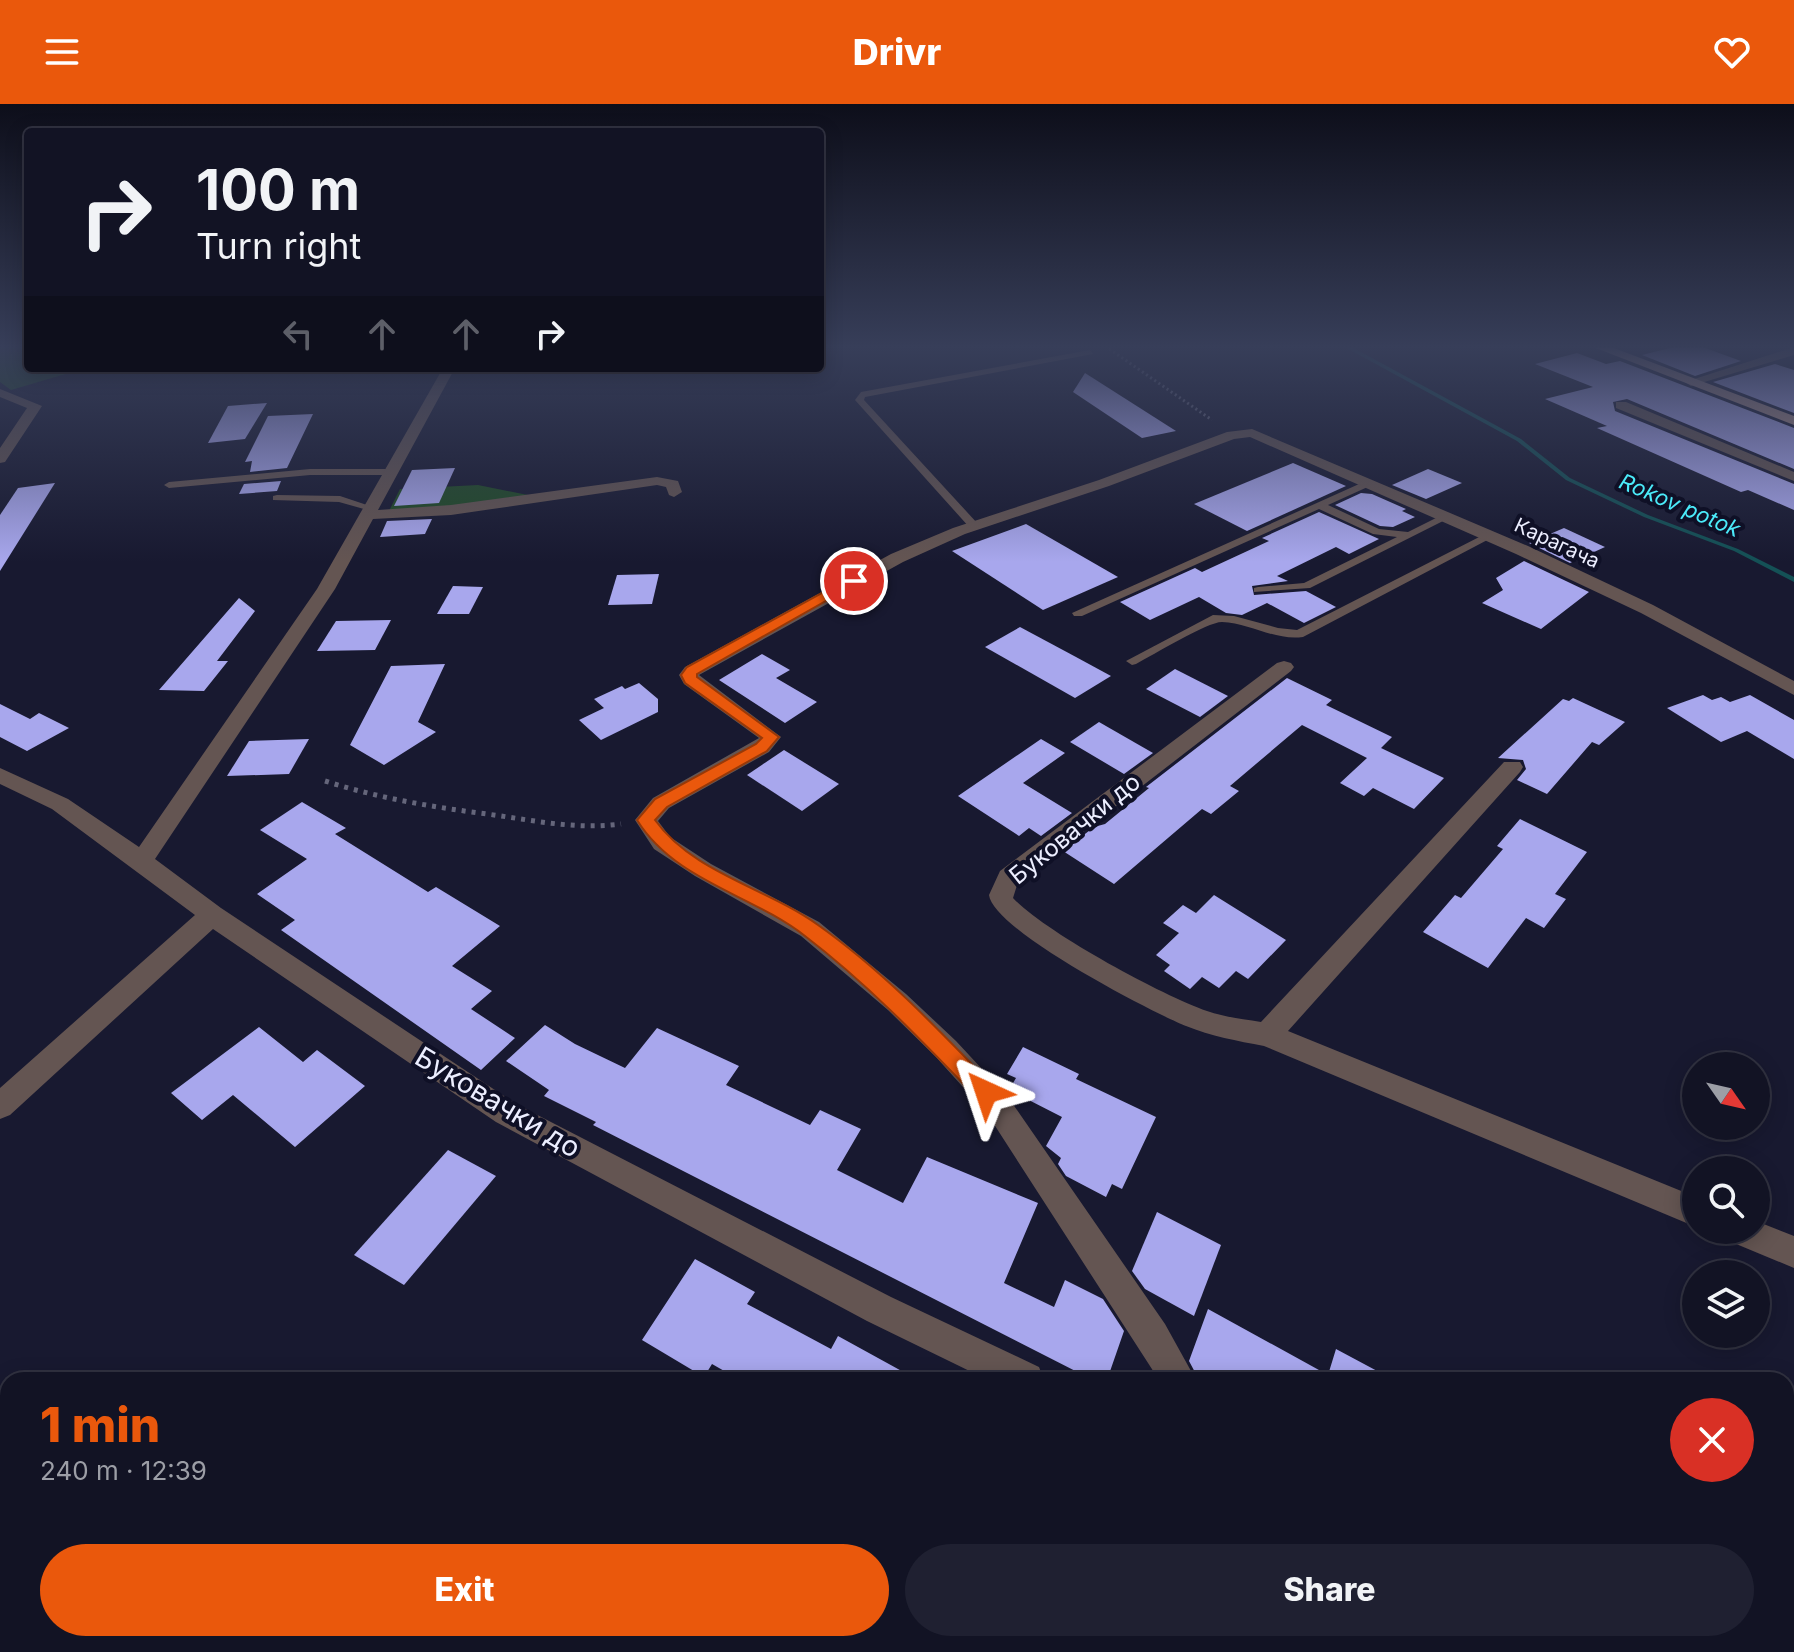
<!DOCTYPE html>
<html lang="en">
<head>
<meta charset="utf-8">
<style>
	:root { --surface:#121324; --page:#1f2031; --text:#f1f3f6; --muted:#9c9ea6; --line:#313241; --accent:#ea580c }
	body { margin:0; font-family:Inter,sans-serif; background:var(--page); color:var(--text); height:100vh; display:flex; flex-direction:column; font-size:30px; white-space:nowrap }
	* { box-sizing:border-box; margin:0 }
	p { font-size:26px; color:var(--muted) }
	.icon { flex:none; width:44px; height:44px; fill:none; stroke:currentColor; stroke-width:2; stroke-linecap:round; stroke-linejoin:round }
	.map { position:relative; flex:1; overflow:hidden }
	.panel { position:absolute; left:0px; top:1268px; width:1794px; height:280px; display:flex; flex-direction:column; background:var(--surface); border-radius:24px 24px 0 0; box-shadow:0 4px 20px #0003,0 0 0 2px var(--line) }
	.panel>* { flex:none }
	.guide { position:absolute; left:24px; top:24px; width:800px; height:244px; border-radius:8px; box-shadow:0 4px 20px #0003,0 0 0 2px var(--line); background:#121324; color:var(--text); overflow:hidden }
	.needle { width:52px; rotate:124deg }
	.controls { position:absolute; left:1682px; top:948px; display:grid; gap:16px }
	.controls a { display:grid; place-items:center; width:88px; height:88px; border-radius:50%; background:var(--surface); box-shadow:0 4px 20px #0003,0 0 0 2px var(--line); font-size:40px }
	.pin { position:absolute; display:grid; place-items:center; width:68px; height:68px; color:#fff; margin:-34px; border:4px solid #fff; border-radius:50%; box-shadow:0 2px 8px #0007 }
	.me { position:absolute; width:88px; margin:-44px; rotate:318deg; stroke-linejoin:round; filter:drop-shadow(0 0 6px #0008) }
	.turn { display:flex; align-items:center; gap:28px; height:168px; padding:0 40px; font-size:36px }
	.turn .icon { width:104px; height:104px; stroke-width:2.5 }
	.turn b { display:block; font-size:56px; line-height:68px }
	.lanes { display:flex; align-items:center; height:76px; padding:0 40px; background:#0003; justify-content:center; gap:40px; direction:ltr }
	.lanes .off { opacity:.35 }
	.round { display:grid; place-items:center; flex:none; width:84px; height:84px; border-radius:42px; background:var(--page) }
	.overview { display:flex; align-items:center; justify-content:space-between; height:136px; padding:0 40px }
	h1 { font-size:48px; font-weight:800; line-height:60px; color:var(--accent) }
	.action { display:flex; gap:16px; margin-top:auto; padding:16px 40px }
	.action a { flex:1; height:92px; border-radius:48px; background:var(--accent); color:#fff; font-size:32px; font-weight:800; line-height:92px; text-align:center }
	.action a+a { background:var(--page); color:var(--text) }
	header { display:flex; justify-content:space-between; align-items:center; height:104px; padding:0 40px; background:var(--accent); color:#fff; font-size:36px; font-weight:800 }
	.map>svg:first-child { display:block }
	.commercial { fill:#232030 }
	.green { fill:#214b26 }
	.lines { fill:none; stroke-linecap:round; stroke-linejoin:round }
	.stream { fill:#145156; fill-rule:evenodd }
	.building { fill:#a8a7ed }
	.path-far1 { stroke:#65667b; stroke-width:3; stroke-dasharray:2 3; stroke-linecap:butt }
	.path { stroke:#65667b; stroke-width:5; stroke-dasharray:4 6; stroke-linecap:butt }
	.lane { fill:#645552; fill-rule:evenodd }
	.street { fill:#645552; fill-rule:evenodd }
	.primary { fill:#ac8e88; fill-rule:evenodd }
	.route { fill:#ea580c; stroke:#983908; stroke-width:2 }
	.labels { text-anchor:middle; stroke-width:8; stroke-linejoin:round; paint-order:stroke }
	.far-street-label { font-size:20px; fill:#eceeff; stroke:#0f1026 }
	.far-water-label { font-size:22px; font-style:italic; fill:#4beaf9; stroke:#0f1026 }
	.street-label { font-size:24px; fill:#eceeff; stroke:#0f1026 }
	.near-street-label { font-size:28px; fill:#eceeff; stroke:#0f1026 }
</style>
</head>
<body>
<header><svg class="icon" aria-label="menu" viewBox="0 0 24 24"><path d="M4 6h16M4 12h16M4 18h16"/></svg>Drivr<svg class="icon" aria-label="heart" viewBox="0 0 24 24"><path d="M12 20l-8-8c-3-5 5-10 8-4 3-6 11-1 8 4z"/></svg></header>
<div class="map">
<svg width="1794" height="1548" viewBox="0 0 1794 1548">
	<rect width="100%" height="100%" fill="#181930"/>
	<path class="commercial" d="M887,1540H1103L1101,1548H884Z"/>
	<g class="green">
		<path d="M0,241H28V264H86L11,286L0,278Z"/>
		<path d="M478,381L528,391L452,404L389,407L400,385Z"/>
	</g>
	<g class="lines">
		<g class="stream">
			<path d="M1341,241H1348L1521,335L1570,374L1648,411L1738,445L1794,473V478L1734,447L1644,413L1566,376L1517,337Z"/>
			<path d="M0,1487L8,1491V1511L0,1507Z"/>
			<path d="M37,1540H58L63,1548H42Z"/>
		</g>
	</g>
	<g class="building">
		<path d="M1682,241H1697L1741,257L1695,272L1642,251Z"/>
		<path d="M1577,249L1606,260L1620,257L1794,324V365L1627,295L1613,298L1615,307L1794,380V406L1748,386L1741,388L1597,324L1607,322L1545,295L1593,283L1535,260Z"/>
		<path d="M1775,260L1794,266V309L1713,278Z"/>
		<path d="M1085,269L1176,327L1142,334L1073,288Z"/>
		<path d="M267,299L245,335L208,339L228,302Z"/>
		<path d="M313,310L287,364L250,368L252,357L245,358L268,312Z"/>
		<path d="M1293,359L1346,382L1247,427L1194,400Z"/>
		<path d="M455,364L439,399L394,402L412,366Z"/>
		<path d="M1428,365L1462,379L1426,395L1392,381Z"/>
		<path d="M281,377L277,387L239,390L244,380Z"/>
		<path d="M55,379L0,467V411L18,384Z"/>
		<path d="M1361,389L1372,390L1406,405L1402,407L1415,413L1393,423L1380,422L1335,401Z"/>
		<path d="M1319,408L1379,435L1349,450L1336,443L1277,472L1288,477L1252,482L1254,491L1306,487L1336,503L1304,519L1267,499L1242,511L1226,509L1199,493L1150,516L1120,498L1195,464L1202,468L1269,437L1262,434Z"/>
		<path d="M432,415L425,430L380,433L387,417Z"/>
		<path d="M1026,420L1118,473L1043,506L952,447Z"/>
		<path d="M1564,424L1605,443L1570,459L1529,439Z"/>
		<path d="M1524,457L1589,488L1541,525L1482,499L1503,486L1496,474Z"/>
		<path d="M659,470L652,500L608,501L617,471Z"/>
		<path d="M453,482L483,483L469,510H437Z"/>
		<path d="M239,494L255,507L217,557H228L204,587L159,586Z"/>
		<path d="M391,516L375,546L317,547L336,517Z"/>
		<path d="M1020,523L1076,553L1111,572L1075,594L985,543Z"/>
		<path d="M762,550L790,566L776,574L817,598L785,619L719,576Z"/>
		<path d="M445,560L418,618L436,628L384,661L350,641L391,562Z"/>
		<path d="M1175,565L1228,592L1200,613L1146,585Z"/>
		<path d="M1287,574L1332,596L1326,601L1392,633L1381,644L1444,674L1414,705L1373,684L1364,692L1340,679L1367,654L1302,621L1230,682L1239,687L1211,710L1202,705L1114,780L1063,747L1094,723L1105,720L1149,684L1146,683Z"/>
		<path d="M639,579L658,595V608L601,636L579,616L604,604L594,595L622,582L625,585Z"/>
		<path d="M1703,591L1712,596L1721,593L1730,598L1750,591L1794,616V655L1747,627L1721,638L1667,604Z"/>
		<path d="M1573,594L1625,618L1599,641L1592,638L1547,690L1517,676L1526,665L1523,656L1498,654L1563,595L1569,597Z"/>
		<path d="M0,600L30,615L39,609L69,624L27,647L0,633Z"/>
		<path d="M1099,618L1153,649L1124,670L1070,638Z"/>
		<path d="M309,635L289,670L227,672L249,637Z"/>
		<path d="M1041,635L1065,649L1023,679L1072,709L1041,732L1029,724L1019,732L958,692Z"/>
		<path d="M784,646L839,680L802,707L747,671Z"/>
		<path d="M302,698L346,724L335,730L428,788L436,783L500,822L452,862L492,887L471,905L515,934L481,966L281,826L295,816L257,790L307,755L260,726Z"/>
		<path d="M1520,715L1587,748L1555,790L1566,795L1544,824L1526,814L1488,864L1423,828L1455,791L1461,794L1503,745L1497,742Z"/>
		<path d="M1214,791L1286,836L1248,875L1236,867L1219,884L1202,873L1190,885L1164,867L1170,861L1156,851L1179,829L1163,819L1183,801L1196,809Z"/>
		<path d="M545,921L575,940L625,964L657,924L739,962L726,981L810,1021L820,1006L861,1025L837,1066L903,1099L927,1053L1038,1099L1004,1179L1054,1203L1065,1176L1103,1195L1124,1227L1107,1276H1093L593,1021L596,1018L544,992L549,986L506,957Z"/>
		<path d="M259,923L303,958L317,946L365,982L295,1043L233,991L202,1016L171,989Z"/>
		<path d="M1023,943L1079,970L1076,975L1156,1013L1122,1085L1112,1080L1106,1093L1066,1072L1058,1060L1061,1054L1046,1042L1062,1013L1009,986L1016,974L1007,970Z"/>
		<path d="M448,1046L496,1072L404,1181L354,1151Z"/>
		<path d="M1157,1108L1221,1141L1194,1212L1145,1185L1132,1167Z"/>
		<path d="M695,1155L755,1188L747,1200L831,1245L838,1232L918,1276H740L712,1260L704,1273L642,1236Z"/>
		<path d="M1208,1205L1328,1271L1336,1245L1394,1276H1204L1197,1272L1189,1257Z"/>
	</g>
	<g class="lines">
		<path class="path-far1" d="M1105,242L1212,316"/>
		<path class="path" d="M325,677C378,694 432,703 487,710C532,716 575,726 621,720"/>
		<g class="lane">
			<path d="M1090,246L1093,250L865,293L864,296L978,420V424H970L855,296L861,288Z"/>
			<path d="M310,365H391L396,368L391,371H310L169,384L164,381L169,378Z"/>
			<path d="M1368,376L1372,377V381L1328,401L1379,425L1408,428L1442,411L1451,413L1310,484L1254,488V484L1258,483L1304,479L1397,433L1373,430L1319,405L1082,512H1074L1072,509Z"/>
			<path d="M277,391L340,392L376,404L371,407L339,398L273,396V392Z"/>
			<path d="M1489,428L1494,431L1493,433L1303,533C1275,537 1250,519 1222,518C1207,518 1153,551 1136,560L1132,561L1126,557L1213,511L1234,512L1278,524L1297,526Z"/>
		</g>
		<g class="street">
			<path d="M1794,243V251L1691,282L1685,278Z"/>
			<path d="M443,264H455L378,406L451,401L657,373L678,377L682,388L674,393L669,391L666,383L657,381L451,411L373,415L335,485L155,755L221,804L516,1000L891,1193L1039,1263L1044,1276H988L867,1217L496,1018L213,825L10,1011L0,1015V984L195,811L52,705L0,680V664L68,695L139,743L317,485Z"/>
			<path d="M0,285L42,302L5,358L0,359V344L27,304L0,293Z"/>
			<path d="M1616,298H1626L1794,368V377L1616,304Z"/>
			<path d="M1252,325L1528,442L1653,501L1794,577V591L1641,509L1516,450L1250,333L1234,335L1109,382L965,430L903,458L699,571L781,633L769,648L669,704L658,717L670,733L711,760L819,818L906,890L956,937L1008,993L1165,1220L1196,1276H1159L988,1011L936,953L888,906L801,832L695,772L654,745L635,716L653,694L759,634L684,580L679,571L685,563L891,450L953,424L1099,376L1227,328Z"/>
			<path d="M1284,557L1291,559L1294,563L1291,567L1018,778L1013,794C1045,828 1161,891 1207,907C1224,913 1243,915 1261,918L1504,658H1520L1523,663L1520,668L1288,927L1696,1093V1123L1264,942C1237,937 1211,932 1186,922C1151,908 993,826 989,791L1000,767L1277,559Z"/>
			<path d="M1756,1117L1794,1132V1164L1729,1137L1724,1126H1756Z"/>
			<path d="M1496,1540H1547L1551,1548H1500Z"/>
		</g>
		<path class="primary" d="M1588,241H1606L1794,312V321Z"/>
	</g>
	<linearGradient id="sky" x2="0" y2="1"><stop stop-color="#0d0e1a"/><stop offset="0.53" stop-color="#373e59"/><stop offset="1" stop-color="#373e59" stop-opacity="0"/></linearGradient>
	<rect width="1794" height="458" fill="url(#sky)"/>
	<path class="route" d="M849,474L861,477L697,570V573L779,633L767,647L667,703L655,716C693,769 767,784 818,821C883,867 938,925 993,982L997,988L993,995L986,998L978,995C923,938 869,881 805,832C751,790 675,777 637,716L655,695L756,640L762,634L685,579L681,571L687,563Z"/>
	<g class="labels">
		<g class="far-street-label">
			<text transform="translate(1557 439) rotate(25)" y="7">Карагача</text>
		</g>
		<g class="far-water-label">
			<text transform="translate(1680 401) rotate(23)" y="8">Rokov potok</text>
		</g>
		<g class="street-label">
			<text transform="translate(1075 725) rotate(-39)" y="8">Буковачки до</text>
		</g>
		<g class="near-street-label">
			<text transform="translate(498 998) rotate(31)" y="10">Буковачки до</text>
		</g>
	</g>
</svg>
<div class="controls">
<a><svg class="needle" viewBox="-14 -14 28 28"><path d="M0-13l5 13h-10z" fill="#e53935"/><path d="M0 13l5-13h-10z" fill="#9c9ea6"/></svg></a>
<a><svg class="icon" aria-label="search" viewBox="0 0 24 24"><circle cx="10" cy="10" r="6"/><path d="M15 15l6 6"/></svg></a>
<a><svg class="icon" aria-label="layers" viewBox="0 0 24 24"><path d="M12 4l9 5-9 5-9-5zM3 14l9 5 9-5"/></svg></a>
</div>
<div class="pin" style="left:854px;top:477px;background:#d93025"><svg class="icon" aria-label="arrive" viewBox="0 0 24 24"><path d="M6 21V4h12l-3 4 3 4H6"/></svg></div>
<svg class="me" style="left:986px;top:988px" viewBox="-20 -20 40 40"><path d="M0-17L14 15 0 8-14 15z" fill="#ea580c" stroke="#fff" stroke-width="4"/></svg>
<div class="guide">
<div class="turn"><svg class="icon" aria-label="right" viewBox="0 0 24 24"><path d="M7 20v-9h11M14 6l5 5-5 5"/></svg><div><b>100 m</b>Turn right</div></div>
<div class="lanes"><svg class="icon off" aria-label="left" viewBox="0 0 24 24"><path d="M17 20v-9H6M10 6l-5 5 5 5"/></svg><svg class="icon off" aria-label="ahead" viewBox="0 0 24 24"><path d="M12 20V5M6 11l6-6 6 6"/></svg><svg class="icon off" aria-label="ahead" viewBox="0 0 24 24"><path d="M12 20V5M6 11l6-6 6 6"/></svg><svg class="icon" aria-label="right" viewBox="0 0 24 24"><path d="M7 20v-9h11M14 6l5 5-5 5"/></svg></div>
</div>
<section class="panel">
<div class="overview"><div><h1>1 min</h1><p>240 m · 12:39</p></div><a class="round" style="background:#d93025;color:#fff"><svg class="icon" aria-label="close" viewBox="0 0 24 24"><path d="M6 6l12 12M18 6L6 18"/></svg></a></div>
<div class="action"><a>Exit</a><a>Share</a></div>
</section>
</div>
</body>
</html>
